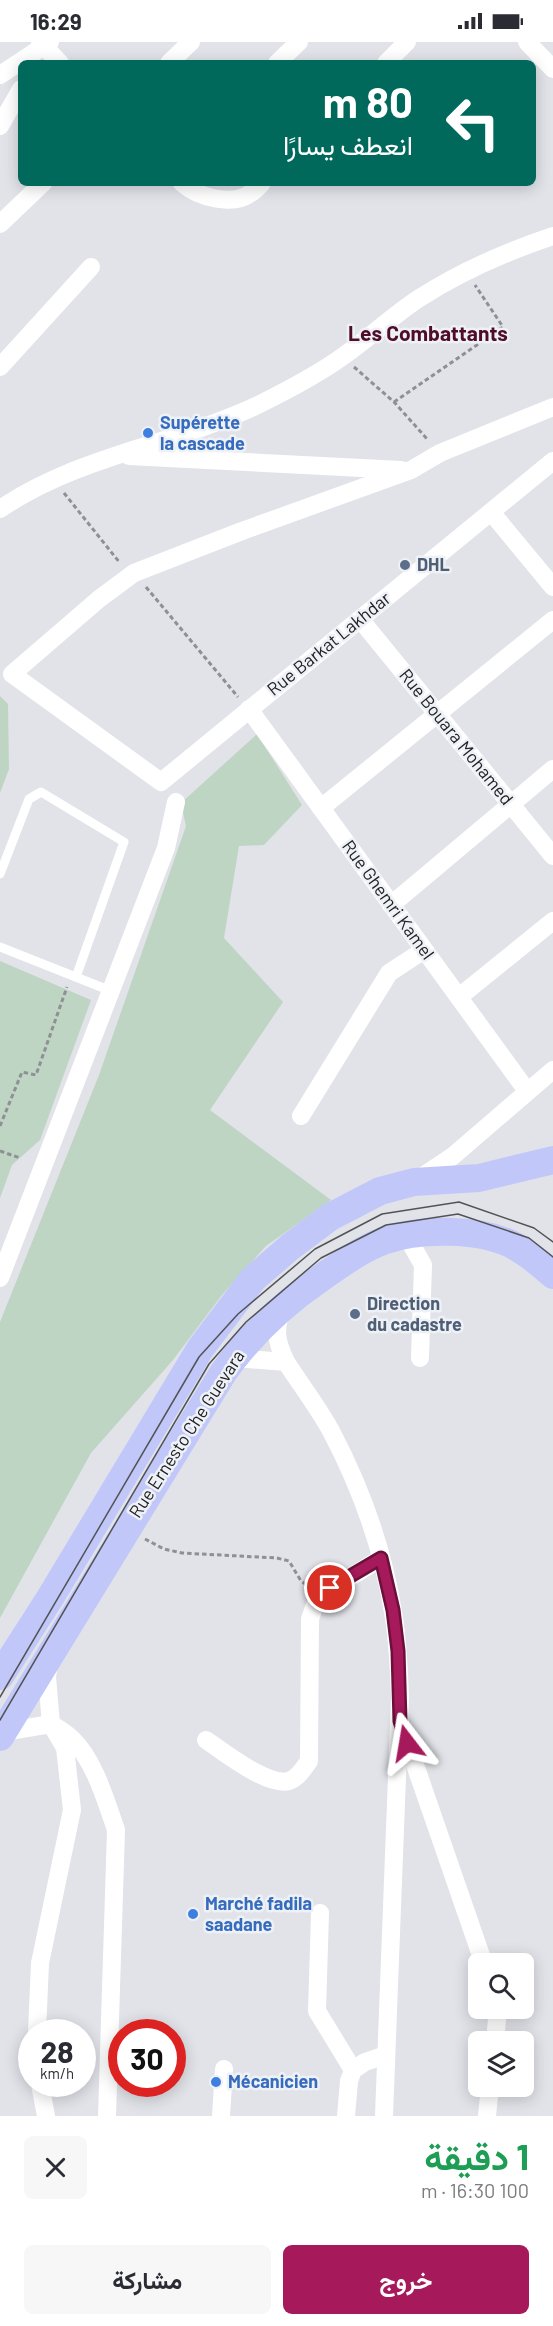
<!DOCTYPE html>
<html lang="ar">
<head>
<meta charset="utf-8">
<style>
	:root { --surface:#fff; --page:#f7f7f7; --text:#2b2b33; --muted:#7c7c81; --accent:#a6195b }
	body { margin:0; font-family:Barlow,Vazirmatn,sans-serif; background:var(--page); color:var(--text); direction:rtl; height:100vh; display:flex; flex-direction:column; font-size:22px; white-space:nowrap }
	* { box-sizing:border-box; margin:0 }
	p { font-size:20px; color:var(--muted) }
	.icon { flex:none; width:33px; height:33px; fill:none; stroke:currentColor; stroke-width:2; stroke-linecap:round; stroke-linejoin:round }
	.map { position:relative; height:2074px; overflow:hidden; direction:ltr }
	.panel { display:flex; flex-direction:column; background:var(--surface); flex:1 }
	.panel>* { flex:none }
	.banner { position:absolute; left:18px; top:18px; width:518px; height:126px; border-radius:9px; box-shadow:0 3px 15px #0003; direction:rtl; background:#00695c; color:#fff; overflow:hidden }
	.controls { position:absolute; left:468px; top:1911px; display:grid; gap:12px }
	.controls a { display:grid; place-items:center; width:66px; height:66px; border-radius:9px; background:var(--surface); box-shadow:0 3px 15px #0003; font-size:30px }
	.speed { position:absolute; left:18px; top:1977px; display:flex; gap:12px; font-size:30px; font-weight:700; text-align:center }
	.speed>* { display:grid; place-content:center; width:78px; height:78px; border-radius:50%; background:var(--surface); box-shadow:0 3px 15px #0003; line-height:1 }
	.speed small { font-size:15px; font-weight:400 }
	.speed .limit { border:9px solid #d22; background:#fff; color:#111 }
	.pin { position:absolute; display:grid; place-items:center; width:51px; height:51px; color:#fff; margin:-26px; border:3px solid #fff; border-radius:50%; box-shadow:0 2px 6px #0007 }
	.me { position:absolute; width:66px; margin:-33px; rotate:346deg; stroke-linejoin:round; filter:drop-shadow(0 0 4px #0008) }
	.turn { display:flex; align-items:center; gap:21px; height:126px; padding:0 24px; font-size:27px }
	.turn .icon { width:78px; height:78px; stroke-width:2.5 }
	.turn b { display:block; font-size:42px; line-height:51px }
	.round { display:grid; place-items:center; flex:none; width:63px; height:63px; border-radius:9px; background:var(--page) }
	.headline { display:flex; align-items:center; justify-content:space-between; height:102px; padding:0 24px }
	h1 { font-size:36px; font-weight:700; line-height:45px; color:#1e9e55 }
	.action { display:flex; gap:12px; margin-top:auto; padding:12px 24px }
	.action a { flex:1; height:69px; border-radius:9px; background:var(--accent); color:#fff; font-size:24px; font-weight:700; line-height:69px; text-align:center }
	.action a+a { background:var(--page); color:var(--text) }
	.status { display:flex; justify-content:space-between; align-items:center; height:42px; padding:0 30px; background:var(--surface); direction:ltr }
	.status svg { height:16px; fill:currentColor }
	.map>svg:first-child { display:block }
	.green { fill:#bed5c3 }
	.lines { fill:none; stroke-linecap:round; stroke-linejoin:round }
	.path { stroke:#8f9095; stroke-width:3; stroke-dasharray:4.5 3; stroke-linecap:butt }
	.lane { stroke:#fff; stroke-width:9 }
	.street { stroke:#fff; stroke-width:18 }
	.primary { stroke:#c1c8f9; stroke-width:28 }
	.tram { stroke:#525356; stroke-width:1.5 }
	.route-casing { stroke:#6c103b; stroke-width:15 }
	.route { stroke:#a6195b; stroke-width:10 }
	.shop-dot { fill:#3f7fe0; stroke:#eef1f6; stroke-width:2 }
	.service-dot { fill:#5c6f8a; stroke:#eef1f6; stroke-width:2 }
	.labels { text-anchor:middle; stroke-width:5; stroke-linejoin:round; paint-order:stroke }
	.shop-label { font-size:18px; font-weight:bold; fill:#366cbe; stroke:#eef1f6; text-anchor:start }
	.service-label { font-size:18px; font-weight:bold; fill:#4e5e75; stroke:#eef1f6; text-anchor:start }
	.street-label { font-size:18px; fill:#212224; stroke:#eef1f6 }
	.quarter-label { font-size:21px; font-weight:bold; fill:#4f0d2a; stroke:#eef1f6 }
</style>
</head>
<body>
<div class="status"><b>16:29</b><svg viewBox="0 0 49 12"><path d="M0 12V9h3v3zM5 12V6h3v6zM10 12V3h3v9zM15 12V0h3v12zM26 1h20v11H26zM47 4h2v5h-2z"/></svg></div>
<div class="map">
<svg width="553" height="2074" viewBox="0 0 553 2074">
	<rect width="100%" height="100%" fill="#e1e3e9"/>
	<g class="green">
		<path d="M0,654L8,662L9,727L0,751Z"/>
		<path d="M257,692L302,763L264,803L239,804L224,896L283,960L210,1068L331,1158L266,1204L222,1253L173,1318L91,1411L0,1576V1280L99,1033L186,784L181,761Z"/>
		<path d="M0,919L91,958L40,1098L12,1123L0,1156Z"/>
	</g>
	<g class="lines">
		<g class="path">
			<path d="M354,325L394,360L428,398"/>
			<path d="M394,360L503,285L475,243"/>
			<path d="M64,451L120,521"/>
			<path d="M146,545L238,655"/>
			<path d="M0,1084L22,1030L36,1033L67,945"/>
			<path d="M0,1109L20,1116"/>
			<path d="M145,1497L164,1507L182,1511L277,1516L289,1519L301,1539L308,1544"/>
		</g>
		<g class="lane">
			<path d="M0,832L29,757L41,750L124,800L76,935"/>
			<path d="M0,905L111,949"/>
		</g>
		<g class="street">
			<path d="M40,0L60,21"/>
			<path d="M527,0L553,27"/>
			<path d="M169,21L191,0"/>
			<path d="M277,21L299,0"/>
			<path d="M386,21L407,0"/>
			<path d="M0,33L50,0"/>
			<path d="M0,84L21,47"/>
			<path d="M182,141C198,155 232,165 251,151C255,149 259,144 262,141"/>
			<path d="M0,182L43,141"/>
			<path d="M0,325L91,225"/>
			<path d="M553,365L440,411L411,428L242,489L134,531L99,557L12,632L161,740L553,419"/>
			<path d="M129,414L401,428"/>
			<path d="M0,467C80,413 174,403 260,362C288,348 317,333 342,315C368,297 391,275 418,257C460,230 505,210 553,194"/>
			<path d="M491,470L553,545"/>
			<path d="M360,577L553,814"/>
			<path d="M249,667L527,1049"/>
			<path d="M321,766L553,578"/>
			<path d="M391,863L553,727"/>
			<path d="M459,955L553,879"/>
			<path d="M301,1074L389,931L424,908"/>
			<path d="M417,1138L453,1114L553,1028"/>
			<path d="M406,1193L423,1223L420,1316"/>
			<path d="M0,1236L166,806L176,760"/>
			<path d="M234,1316L286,1320C277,1301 273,1287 283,1267"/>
			<path d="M286,1320C301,1343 318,1365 331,1389C360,1444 383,1508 393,1570C398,1598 399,1627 400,1656L384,2074"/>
			<path d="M3,1690L51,1682C58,1686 65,1690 71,1696C94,1717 106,1759 116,1788L107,2074"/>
			<path d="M404,1691L484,1922"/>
			<path d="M206,1698C224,1710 268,1745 289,1739C298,1736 304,1726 309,1719L310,1577L315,1563L322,1553L381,1516"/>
			<path d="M320,1871L317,1969L353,2028"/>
			<path d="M37,1990L40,1921L72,1768L65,1706L51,1682L47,1635L49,1622"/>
			<path d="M495,2000L498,1966"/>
			<path d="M40,2042L46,2074"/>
			<path d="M221,2074L224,2027"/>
			<path d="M346,2074L349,2039L353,2028L365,2020L386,2013"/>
			<path d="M487,2074L490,2044"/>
		</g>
		<g class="primary">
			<path d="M0,1634L50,1556L200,1307L253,1237L290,1205L330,1175L380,1149L414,1140L479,1136L553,1118"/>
			<path d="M0,1695L223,1331C249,1294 283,1262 321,1236C341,1222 360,1208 383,1199C418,1186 479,1186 513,1203C527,1211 541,1222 553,1233"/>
		</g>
		<g class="tram">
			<path d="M0,1655L199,1315L238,1272L315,1207L382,1172L459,1160L534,1186L553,1200"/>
			<path d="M0,1678L209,1322L246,1280L321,1216L386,1183L458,1172L529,1196L553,1215"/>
		</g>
	</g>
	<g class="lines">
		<g class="route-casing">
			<path id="route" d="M330,1546L381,1516L393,1568L398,1609L400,1679L407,1701"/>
		</g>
		<use href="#route" class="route"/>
	</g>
	<g class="shop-dot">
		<circle cx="148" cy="391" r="6"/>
		<circle cx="193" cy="1872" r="6"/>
		<circle cx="216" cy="2040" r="6"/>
	</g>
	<g class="service-dot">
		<circle cx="405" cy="523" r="6"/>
		<circle cx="355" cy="1272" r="6"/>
	</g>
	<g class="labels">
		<g class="shop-label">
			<text x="160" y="387">Supérette<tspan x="160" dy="21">la cascade</tspan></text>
			<text x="205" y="1868">Marché fadila<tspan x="205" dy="21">saadane</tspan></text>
			<text x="228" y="2046">Mécanicien</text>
		</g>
		<g class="service-label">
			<text x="417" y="529">DHL</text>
			<text x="367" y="1268">Direction<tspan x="367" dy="21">du cadastre</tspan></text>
		</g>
		<g class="street-label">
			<text transform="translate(329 602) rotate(-39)" y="6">Rue Barkat Lakhdar</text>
			<text transform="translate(456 695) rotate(51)" y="6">Rue Bouara Mohamed</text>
			<text transform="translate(388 858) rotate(54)" y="6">Rue Ghemri Kamel</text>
			<text transform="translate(187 1392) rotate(-57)" y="6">Rue Ernesto Che Guevara</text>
		</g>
		<g class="quarter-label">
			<text x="428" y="299">Les Combattants</text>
		</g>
	</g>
</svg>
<div class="controls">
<a><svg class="icon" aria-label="search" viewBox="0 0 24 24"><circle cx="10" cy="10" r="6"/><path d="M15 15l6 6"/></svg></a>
<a><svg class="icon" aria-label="layers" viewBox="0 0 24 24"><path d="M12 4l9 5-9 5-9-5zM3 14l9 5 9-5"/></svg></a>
</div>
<div class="speed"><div>28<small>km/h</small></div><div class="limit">30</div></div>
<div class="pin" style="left:330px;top:1546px;background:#d93025"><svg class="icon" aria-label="arrive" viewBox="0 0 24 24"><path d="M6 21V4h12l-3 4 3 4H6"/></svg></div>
<svg class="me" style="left:407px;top:1701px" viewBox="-20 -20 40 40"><path d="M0-17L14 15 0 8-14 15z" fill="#a6195b" stroke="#fff" stroke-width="4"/></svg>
<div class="banner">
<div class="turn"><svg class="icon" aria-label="left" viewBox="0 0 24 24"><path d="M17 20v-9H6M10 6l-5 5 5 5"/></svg><div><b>80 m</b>انعطف يسارًا</div></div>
</div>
</div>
<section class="panel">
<div class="headline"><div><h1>1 دقيقة</h1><p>100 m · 16:30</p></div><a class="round"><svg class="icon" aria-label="close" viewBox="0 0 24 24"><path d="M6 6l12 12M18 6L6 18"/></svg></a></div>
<div class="action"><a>خروج</a><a>مشاركة</a></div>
</section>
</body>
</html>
